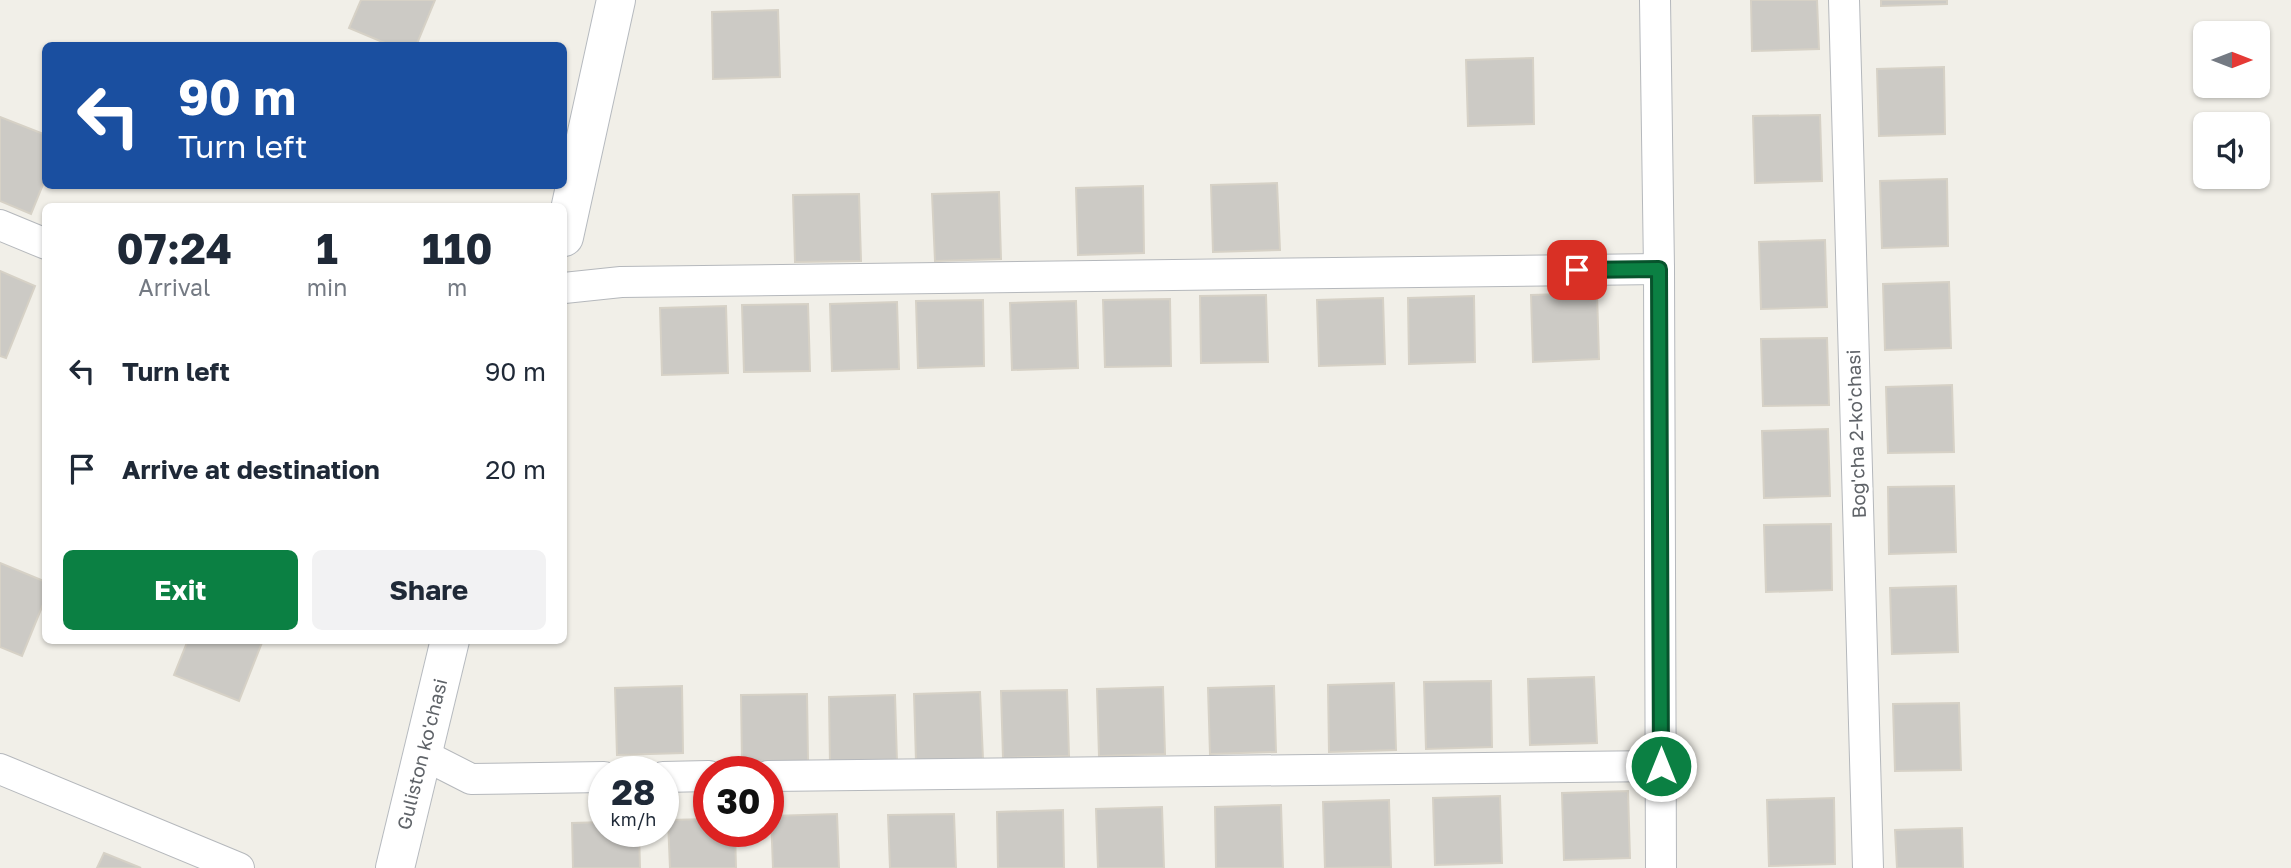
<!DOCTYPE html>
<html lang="en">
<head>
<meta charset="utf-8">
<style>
	:root { --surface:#fff; --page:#f2f2f3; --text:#1f2937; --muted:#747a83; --accent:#0b8043 }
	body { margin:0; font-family:"Golos Text",sans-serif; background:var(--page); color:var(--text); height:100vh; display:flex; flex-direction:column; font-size:26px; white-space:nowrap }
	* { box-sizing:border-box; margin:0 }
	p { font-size:23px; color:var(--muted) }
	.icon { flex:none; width:38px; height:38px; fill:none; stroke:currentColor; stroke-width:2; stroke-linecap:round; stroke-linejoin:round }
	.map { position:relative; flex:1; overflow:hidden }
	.side { position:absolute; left:42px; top:203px; width:525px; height:441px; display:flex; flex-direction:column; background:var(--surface); border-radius:10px; box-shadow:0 2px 5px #0004 }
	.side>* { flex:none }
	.top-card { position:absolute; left:42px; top:42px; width:525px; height:147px; border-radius:10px; box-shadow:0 2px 5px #0004; background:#1a4fa0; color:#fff; overflow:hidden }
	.needle { width:46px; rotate:90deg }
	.controls { position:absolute; left:2193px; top:21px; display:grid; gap:14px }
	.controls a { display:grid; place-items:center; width:77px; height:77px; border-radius:10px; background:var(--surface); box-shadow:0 2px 5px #0004; font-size:35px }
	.speed { position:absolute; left:588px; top:756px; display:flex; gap:14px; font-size:35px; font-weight:700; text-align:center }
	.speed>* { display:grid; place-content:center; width:91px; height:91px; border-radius:50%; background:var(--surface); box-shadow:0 2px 5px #0004; line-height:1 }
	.speed small { font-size:18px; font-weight:400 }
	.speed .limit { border:10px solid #d22; background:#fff; color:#111 }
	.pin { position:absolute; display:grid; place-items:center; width:60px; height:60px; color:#fff; margin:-30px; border-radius:14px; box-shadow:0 4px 10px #0006 }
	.me { position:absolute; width:77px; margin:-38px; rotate:0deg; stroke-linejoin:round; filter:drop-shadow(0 0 5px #0008) }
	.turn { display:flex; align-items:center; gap:24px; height:147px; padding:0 21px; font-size:32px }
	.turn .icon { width:91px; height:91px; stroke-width:2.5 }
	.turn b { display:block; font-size:49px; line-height:60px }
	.eta { display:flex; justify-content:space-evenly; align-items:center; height:119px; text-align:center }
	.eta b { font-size:42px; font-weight:700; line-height:49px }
	.cta { display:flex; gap:14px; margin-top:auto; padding:14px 21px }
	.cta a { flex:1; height:80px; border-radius:10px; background:var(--accent); color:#fff; font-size:28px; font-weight:700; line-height:80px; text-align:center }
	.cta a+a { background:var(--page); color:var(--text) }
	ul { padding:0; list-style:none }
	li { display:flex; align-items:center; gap:21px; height:98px; padding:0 21px }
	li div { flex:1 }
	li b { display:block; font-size:26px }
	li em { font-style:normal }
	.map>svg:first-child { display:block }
	.building { fill:#cccac5; stroke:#d6d1c6; stroke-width:2 }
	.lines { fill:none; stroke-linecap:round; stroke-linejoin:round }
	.street-casing { stroke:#b5b8bc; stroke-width:32 }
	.secondary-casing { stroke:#b6babf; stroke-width:40 }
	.street { stroke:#fff; stroke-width:30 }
	.secondary { stroke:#fff; stroke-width:38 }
	.route-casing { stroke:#07532c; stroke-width:18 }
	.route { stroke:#0b8043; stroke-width:12 }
	.labels { text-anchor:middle; stroke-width:7; stroke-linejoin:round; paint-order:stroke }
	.street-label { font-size:19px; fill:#5f6368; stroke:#fff }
</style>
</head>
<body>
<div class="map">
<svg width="2291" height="868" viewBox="0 0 2291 868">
	<rect width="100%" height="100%" fill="#f1efe8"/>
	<g class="building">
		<path d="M361,0H435L416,46H392L349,28Z"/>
		<path d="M1751,0H1817L1819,49L1752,51Z"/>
		<path d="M1881,0H1947V4L1881,6Z"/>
		<path d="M778,10L780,77L713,79L712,12Z"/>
		<path d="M1533,58L1534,124L1468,126L1466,60Z"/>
		<path d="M1944,67L1945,134L1879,136L1877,69Z"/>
		<path d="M1820,115L1822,181L1755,183L1753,116Z"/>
		<path d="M0,117L46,135V177L31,214L0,201Z"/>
		<path d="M1947,179L1948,246L1882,248L1880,181Z"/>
		<path d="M1277,183L1280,250L1213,252L1211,185Z"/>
		<path d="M1143,186L1144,253L1078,255L1076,188Z"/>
		<path d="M999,192L1001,259L935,261L932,194Z"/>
		<path d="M859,194L861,261L795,262L793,195Z"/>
		<path d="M1825,240L1827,307L1761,309L1759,242Z"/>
		<path d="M0,271L35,286L6,358L0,356Z"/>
		<path d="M1949,282L1951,348L1885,350L1883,284Z"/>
		<path d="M1597,293L1599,359L1533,362L1531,295Z"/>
		<path d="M1266,295L1268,362L1201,363L1200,296Z"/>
		<path d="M1474,296L1475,362L1409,364L1408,298Z"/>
		<path d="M1383,298L1385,364L1319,366L1317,300Z"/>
		<path d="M1170,299L1171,366L1105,367L1103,300Z"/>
		<path d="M983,300L984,366L918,368L916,301Z"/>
		<path d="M1076,301L1078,368L1012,370L1010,303Z"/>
		<path d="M897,302L899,369L832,371L830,304Z"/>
		<path d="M808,304L810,371L744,372L742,305Z"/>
		<path d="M726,306L728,373L662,375L660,308Z"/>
		<path d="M1827,338L1829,405L1763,406L1761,339Z"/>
		<path d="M1952,385L1954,452L1888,453L1886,387Z"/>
		<path d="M1828,429L1830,496L1764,498L1762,431Z"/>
		<path d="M1954,486L1956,552L1889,554L1888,487Z"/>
		<path d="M1831,524L1832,590L1766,592L1764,525Z"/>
		<path d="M0,563L46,582V597L22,656L0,647Z"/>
		<path d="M1956,586L1958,652L1892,654L1890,588Z"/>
		<path d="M188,640H263L239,701L174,675Z"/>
		<path d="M1594,677L1597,743L1530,745L1528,679Z"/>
		<path d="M1491,681L1492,747L1426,749L1424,682Z"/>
		<path d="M1394,683L1396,750L1329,752L1328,685Z"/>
		<path d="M682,686L683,753L617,755L615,688Z"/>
		<path d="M1274,686L1276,752L1210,754L1208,688Z"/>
		<path d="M1163,687L1165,754L1099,756L1097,689Z"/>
		<path d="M1067,690L1069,756L1003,758L1001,691Z"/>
		<path d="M980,692L983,759L916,761L914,694Z"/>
		<path d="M807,694L808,761L742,762L741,695Z"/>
		<path d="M895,695L897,762L830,764L829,697Z"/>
		<path d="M1959,703L1961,770L1895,771L1893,704Z"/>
		<path d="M1628,791L1630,858L1564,860L1562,793Z"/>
		<path d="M1500,796L1502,863L1435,865L1433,798Z"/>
		<path d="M1834,798L1835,864L1769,866L1767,800Z"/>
		<path d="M1389,800L1391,867L1325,868L1323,802Z"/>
		<path d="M1281,805L1283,868H1216L1215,807Z"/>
		<path d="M1162,807L1164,868H1098L1096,809Z"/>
		<path d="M1063,810L1064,868H998L997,812Z"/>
		<path d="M837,814L839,868H773L771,816Z"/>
		<path d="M954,814L956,868H890L888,815Z"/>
		<path d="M709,819V831H735L736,868H670L668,820Z"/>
		<path d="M604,822V831H639L640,868H573L572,823Z"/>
		<path d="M1962,828L1963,868H1897L1895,830Z"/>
		<path d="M104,853L141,868H97Z"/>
	</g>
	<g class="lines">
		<g class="street-casing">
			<g id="street">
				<path d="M1655,0L1659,269L1661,868"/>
				<path d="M1844,0L1868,868"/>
				<path d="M0,225L46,244"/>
				<path d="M564,288L621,282L1659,269"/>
				<path d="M422,754L471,779L604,777"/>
				<path d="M0,769L239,868"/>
				<path d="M768,776L1661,766"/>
				<path d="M663,777L709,776"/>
			</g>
		</g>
		<g class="secondary-casing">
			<g id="secondary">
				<path d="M564,237L616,0"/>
				<path d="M395,868L450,640"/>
			</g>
		</g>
		<use href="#street" class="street"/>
		<use href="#secondary" class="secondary"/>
	</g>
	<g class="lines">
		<g class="route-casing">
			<path id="route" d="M1577,270L1659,269L1661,766"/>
		</g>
		<use href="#route" class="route"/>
	</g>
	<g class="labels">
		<g class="street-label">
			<text transform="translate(1856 434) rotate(-92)" y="7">Bog'cha 2-ko'chasi</text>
			<text transform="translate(422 754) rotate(-76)" y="7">Guliston ko'chasi</text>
		</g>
	</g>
</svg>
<div class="controls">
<a><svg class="needle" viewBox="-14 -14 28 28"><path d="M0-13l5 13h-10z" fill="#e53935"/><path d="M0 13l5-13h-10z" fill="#747a83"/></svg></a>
<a><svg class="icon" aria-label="sound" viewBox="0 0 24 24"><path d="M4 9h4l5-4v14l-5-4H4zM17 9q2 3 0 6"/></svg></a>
</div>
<div class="speed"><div>28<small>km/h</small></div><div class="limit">30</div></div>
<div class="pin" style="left:1577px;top:270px;background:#d93025"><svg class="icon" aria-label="arrive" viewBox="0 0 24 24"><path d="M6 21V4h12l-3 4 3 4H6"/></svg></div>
<svg class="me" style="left:1661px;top:766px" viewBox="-20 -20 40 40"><circle r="17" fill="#0b8043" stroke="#fff" stroke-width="3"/><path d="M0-11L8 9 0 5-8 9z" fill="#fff"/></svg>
<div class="top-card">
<div class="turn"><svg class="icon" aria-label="left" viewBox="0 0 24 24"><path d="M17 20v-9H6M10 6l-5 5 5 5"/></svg><div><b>90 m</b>Turn left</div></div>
</div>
<section class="side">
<div class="eta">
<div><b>07:24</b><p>Arrival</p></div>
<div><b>1</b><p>min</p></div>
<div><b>110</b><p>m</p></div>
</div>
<ul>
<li><svg class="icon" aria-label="left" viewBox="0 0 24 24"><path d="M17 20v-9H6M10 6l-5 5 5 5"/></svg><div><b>Turn left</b></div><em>90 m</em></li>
<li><svg class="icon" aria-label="arrive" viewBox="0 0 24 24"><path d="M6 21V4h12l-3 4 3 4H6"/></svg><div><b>Arrive at destination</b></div><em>20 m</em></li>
</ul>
<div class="cta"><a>Exit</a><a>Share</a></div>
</section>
</div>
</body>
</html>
